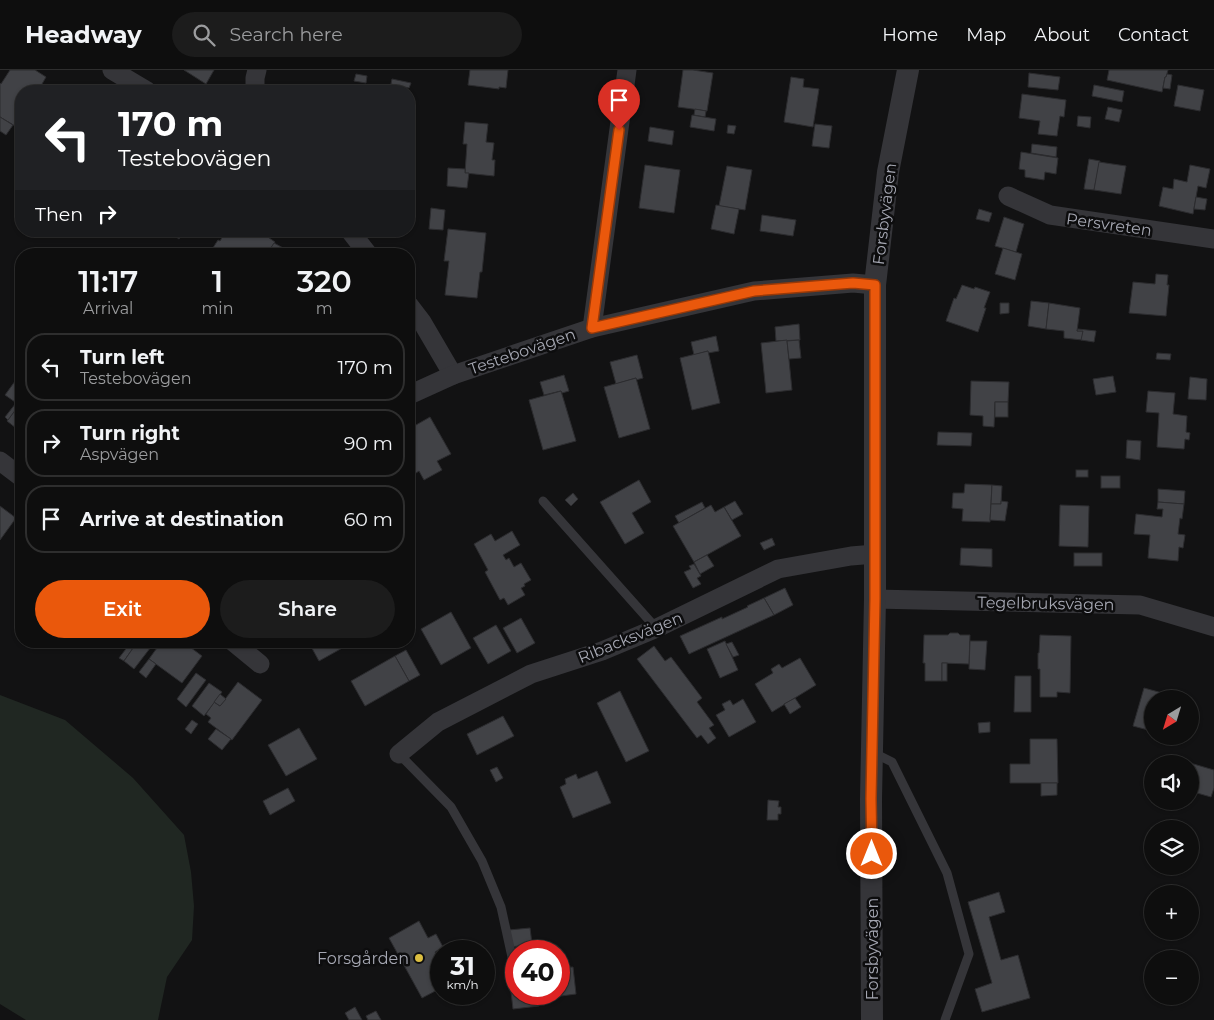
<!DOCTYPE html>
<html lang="en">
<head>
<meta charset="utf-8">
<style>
	:root { --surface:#0e0e0e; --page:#1c1c1c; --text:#f1f3f6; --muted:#9b9c9e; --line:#2e2e2e; --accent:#ea580c }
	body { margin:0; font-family:Montserrat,sans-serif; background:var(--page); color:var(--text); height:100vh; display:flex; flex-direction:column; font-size:19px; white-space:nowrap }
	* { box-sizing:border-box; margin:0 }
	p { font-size:16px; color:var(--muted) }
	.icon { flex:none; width:28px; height:28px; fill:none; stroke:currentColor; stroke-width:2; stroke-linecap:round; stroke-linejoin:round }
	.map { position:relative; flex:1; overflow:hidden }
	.side { position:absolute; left:15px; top:178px; width:400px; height:400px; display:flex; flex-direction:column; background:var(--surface); border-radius:20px; box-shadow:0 1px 4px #0004,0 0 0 1px var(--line) }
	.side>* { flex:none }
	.top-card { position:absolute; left:15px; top:15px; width:400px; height:152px; border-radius:20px; box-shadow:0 1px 4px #0004,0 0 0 1px var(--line); background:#202124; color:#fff; overflow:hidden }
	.needle { width:32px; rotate:218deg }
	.controls { position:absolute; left:1144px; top:620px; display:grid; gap:10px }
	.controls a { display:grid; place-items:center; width:55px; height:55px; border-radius:50%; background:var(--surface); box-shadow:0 1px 4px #0004,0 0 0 1px var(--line); font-size:25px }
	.speed { position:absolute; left:430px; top:870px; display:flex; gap:10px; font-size:25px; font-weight:700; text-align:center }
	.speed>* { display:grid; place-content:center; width:65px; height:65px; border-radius:50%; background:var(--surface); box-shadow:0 1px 4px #0004,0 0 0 1px var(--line); line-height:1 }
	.speed small { font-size:12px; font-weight:400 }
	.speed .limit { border:8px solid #d22; background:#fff; color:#111 }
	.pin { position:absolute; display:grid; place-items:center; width:42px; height:42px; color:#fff; margin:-51px -21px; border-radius:50% 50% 50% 0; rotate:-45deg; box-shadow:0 0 5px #0007 }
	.pin .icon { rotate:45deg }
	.me { position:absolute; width:55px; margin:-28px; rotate:0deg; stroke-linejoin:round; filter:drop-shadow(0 0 4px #0008) }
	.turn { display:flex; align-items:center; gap:18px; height:105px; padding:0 20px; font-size:22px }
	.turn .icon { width:65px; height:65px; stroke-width:2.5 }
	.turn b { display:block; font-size:35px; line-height:42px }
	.then { display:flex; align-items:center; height:48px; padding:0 20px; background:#0003; gap:10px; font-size:19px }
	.eta { display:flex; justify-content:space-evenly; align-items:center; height:85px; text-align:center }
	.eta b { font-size:30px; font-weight:600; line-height:35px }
	.button { display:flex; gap:10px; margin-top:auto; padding:10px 20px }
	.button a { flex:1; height:58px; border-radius:30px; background:var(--accent); color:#fff; font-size:20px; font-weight:600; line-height:58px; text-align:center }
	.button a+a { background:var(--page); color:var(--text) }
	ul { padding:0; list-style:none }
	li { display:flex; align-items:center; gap:15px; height:68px; margin:0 10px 8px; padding:0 10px; border:2px solid var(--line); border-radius:20px }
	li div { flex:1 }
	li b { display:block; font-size:19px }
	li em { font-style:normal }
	header { display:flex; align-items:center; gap:30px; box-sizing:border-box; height:70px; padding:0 25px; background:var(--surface); border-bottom:1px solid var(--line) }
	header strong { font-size:24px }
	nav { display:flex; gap:28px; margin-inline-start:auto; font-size:18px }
	.search { width:350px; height:45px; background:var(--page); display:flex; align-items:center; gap:12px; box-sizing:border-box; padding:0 18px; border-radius:28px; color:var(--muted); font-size:19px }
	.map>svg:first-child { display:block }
	.green { fill:#202722 }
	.building { fill:#414246; stroke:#2c2c2f }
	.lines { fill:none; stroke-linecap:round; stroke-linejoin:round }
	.service { stroke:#353539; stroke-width:9 }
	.minor { stroke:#353539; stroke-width:19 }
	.tertiary { stroke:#353539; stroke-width:22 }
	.route-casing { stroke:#983908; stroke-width:12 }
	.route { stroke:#ea580c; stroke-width:9 }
	.poi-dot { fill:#dbbe41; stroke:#0d0d0e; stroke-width:2 }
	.labels { text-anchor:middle; stroke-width:5; stroke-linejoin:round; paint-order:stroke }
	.street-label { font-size:16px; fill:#a5a7b2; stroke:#0d0d0e }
	.poi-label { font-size:16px; fill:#a5a7b2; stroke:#0d0d0e; text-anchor:end }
</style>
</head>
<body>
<header>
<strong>Headway</strong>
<div class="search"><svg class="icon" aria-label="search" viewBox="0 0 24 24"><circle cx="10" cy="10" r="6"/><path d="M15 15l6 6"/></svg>Search here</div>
<nav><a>Home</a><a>Map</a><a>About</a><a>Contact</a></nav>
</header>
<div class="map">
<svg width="1214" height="950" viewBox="0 0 1214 950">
	<rect width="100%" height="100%" fill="#121213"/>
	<path class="green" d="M0,625L65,650L133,708L184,765L191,802L194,836L192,870L167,907L158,950H26L0,934Z"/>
	<g class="building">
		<path d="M10,0H35L46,7L38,21H21V47L15,56L0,47V13L1,14Z"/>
		<path d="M184,0H214L206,14Z"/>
		<path d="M470,0H508L506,18L499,17V19L468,15Z"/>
		<path d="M683,0H693L713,3L707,41L678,37Z"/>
		<path d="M1109,0H1168L1166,7H1165L1162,22L1107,10Z"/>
		<path d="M1029,3L1060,7L1058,20L1028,17Z"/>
		<path d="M356,4L367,6L366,13L354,11Z"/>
		<path d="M1167,4L1172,5L1170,19L1163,18L1165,7H1166Z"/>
		<path d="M791,7L804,9L803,17L819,19L813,57L784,52Z"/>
		<path d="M392,9L411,13L409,18L391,14Z"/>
		<path d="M1094,15L1124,21L1122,32L1092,26Z"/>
		<path d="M1178,15L1204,20L1200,41L1174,36Z"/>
		<path d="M1022,24L1066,30L1064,47L1060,46L1057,66L1038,64L1040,51L1019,48Z"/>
		<path d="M1108,37L1122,40L1119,52L1105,49Z"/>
		<path d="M695,39L706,41L705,47L694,45Z"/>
		<path d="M692,45L716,49L714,61L690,57Z"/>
		<path d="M1078,46L1091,47L1090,58L1077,56Z"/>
		<path d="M0,47L13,55L6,65L0,61Z"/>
		<path d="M465,52L488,54L486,72L494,73L492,90H495L494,106L465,103L467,74H463Z"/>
		<path d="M815,54L832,56L829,78L812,76Z"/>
		<path d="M728,55L736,56L734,64L727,63Z"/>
		<path d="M650,57L674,61L672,75L648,71Z"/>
		<path d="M1032,74L1057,77L1056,87L1031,83Z"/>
		<path d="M1021,82L1058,88L1056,104L1045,102L1044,110L1025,107V100L1019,99Z"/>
		<path d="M1089,89L1100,91L1094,120L1084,119Z"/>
		<path d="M1099,92L1126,96L1121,124L1094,120Z"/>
		<path d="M645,95L680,100L674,143L639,138Z"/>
		<path d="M1190,95L1210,99L1206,118L1198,116L1193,144L1159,136L1163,117L1173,119L1174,109L1187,112Z"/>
		<path d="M727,96L752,100L745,140L719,136Z"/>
		<path d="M448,98L465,99V103H469L467,118L447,116Z"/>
		<path d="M1196,127L1207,129L1205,140L1194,139Z"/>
		<path d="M716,135L739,139L734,164L711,159Z"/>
		<path d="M431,138L445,140L443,160L429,159Z"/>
		<path d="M979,139L992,143L989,152L976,149Z"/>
		<path d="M762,145L796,150L793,166L760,161Z"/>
		<path d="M1004,147L1024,154L1016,182L995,176Z"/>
		<path d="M448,159L486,163L482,202H480L477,228L445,225L449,191H444Z"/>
		<path d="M168,161H184L179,169Z"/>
		<path d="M226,161H259L275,172L267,184H260L253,180L251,184H209L218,170L220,171Z"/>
		<path d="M274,173L285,179L282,184H267Z"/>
		<path d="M1003,178L1022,184L1015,210L995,204Z"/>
		<path d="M1156,204L1168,205L1167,215H1169L1166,246L1129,243L1133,212L1155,214Z"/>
		<path d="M962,215L974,219L975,217L990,222L984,238H986L978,262L946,251L954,228L956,229Z"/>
		<path d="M1031,231L1049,233L1046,259L1028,256Z"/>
		<path d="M1000,233H1009V243L1000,244Z"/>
		<path d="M1049,233L1080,238L1077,261H1083L1082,270L1064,268V261L1046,259Z"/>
		<path d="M799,254L800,270L776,271L775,257Z"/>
		<path d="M1078,259L1096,261L1094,272L1081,270L1083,261H1077Z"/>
		<path d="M716,266L719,281L708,283V281L694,285L691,272Z"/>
		<path d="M787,270L792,320L766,323L761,273Z"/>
		<path d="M799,270L801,288L789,289L787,271Z"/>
		<path d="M708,281L720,333L692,340L680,288Z"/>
		<path d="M1157,283L1171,284L1170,290L1156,289Z"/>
		<path d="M637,285L643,308L636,310V308L616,314L610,292Z"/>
		<path d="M21,303V323L15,332L5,325Z"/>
		<path d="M564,305L569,321L562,323L561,321L544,325L540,312Z"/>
		<path d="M1113,306L1116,322L1096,325L1093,309Z"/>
		<path d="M1190,307L1207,309L1206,330L1188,329Z"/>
		<path d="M636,308L650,359L619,368L604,317Z"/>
		<path d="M971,311L1009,312L1008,332H995L994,357L983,356V346L970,345Z"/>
		<path d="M561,321L576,371L543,380L529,330Z"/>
		<path d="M1148,321L1175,323L1173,344L1187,346L1186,362L1190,363L1189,370L1185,369L1184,379L1157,377L1159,343L1146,342Z"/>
		<path d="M21,332V362L7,351Z"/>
		<rect x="995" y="332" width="13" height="15"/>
		<path d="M16,333L19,335L8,350L5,347Z"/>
		<path d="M430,347L451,384L437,391L442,400L424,410L419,401L416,403L409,391V359Z"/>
		<path d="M938,362L972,363L971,376L937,375Z"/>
		<path d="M1127,370L1141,371L1140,390L1126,388Z"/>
		<rect x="1076" y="400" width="12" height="7"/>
		<rect x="1101" y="406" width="19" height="12"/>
		<path d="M639,410L651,432L632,443L644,463L625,474L600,432Z"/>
		<path d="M965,414L992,415L990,452L962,451L963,439L952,438L953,423H964Z"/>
		<path d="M992,415L1002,416L1001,434H991Z"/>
		<path d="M1158,419L1185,421L1184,434L1158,432Z"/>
		<path d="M573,423L578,429L571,436L565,430Z"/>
		<path d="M735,431L743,444L732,450L724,437Z"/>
		<path d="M1001,431L1008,432L1005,451L990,450L991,434H1001Z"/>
		<path d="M702,432L705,438L679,453L675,446Z"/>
		<path d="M1158,432L1184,434L1182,449L1180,448L1178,464L1185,465L1183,478L1179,477L1178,491L1148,488L1150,465L1134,464L1136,444L1162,447L1163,439H1157Z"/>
		<path d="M711,435L715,442L724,437L741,466L694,492L673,456Z"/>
		<path d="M1060,435L1089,436L1088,477L1059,476Z"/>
		<path d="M0,436L16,448L0,470Z"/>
		<path d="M512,461L520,475L503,485L506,490L509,488L514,497L521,493L531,510L524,514L525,516L521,518L525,525L508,535L504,528L500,530L485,502L488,500L474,474L491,464L495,471Z"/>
		<path d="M772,468L775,475L764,480L760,473Z"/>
		<path d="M961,478L992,479V497L960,495Z"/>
		<rect x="1074" y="483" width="28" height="13"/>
		<path d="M707,485L714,496L700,504L694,492Z"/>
		<path d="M694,494L701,506L697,508L701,514L693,518L684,502L691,499L689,496Z"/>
		<path d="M785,518L793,535L774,545L764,528Z"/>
		<path d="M764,528L774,545L689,584L680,566L722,547V549L748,537L747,536Z"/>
		<path d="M451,542L471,578L441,595L421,559Z"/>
		<path d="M521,548L535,573L517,583L503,558Z"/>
		<path d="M496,555L511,581L488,594L473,568Z"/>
		<path d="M950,563H958L960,565H970L969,594L942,593V611H925V593H923L924,565H948Z"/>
		<path d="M1040,565L1071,566L1070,623L1057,622V627H1040V599H1038V583H1039Z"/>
		<path d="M132,571H138L124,591L119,588Z"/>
		<path d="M138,571H151L154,573L134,599L124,591Z"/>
		<path d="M162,571H182L202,586L182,613L149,589Z"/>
		<path d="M308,571H352L353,572L319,591Z"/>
		<path d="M725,571L738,600L720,608L707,579Z"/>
		<path d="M970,571H987L985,600L969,599Z"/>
		<path d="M732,572L739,585L733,587L726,574Z"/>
		<path d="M654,576L665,591L671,587L702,628L697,632L714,655L709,658L716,668L708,674L701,665L697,668L637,589Z"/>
		<path d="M406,580L420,605L409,611L395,586Z"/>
		<path d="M395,586L409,611L365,636L351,611Z"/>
		<path d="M800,588L816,615L772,642L755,614L773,603L771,599L779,594L782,598Z"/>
		<path d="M149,589L156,594L146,608L139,602Z"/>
		<rect x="942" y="593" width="5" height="18"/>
		<path d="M196,603L206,610L186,637L177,629Z"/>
		<path d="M1015,606H1031V642H1014Z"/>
		<path d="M238,612L262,630L232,670L208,652L211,648L206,644L214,632L220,636Z"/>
		<path d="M209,613L222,622L204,646L192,636Z"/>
		<path d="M1144,618L1177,627V629H1152V661L1133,656Z"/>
		<path d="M620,621L649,681L626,692L597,633Z"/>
		<path d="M220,624L226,629L220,636L214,632Z"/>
		<path d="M795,628L801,637L790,644L784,634Z"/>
		<path d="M743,629L756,652L729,667L716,645L725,640L722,634L730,630L733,635Z"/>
		<path d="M503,646L514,666L477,685L467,664Z"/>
		<path d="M192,650L198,654L191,664L185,659Z"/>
		<path d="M990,652V662L979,663L978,653Z"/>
		<path d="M299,658L317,689L286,706L268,675Z"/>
		<path d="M216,659L231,669L222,680L208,669Z"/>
		<path d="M1030,669H1057L1058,713H1010V694H1030Z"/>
		<path d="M1173,688L1214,700V718L1211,727L1190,721V694H1171Z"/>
		<path d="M497,697L503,708L496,712L490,700Z"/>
		<path d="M597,701L611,733L573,748L560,717L566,714L565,709L576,704L578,709Z"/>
		<path d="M1041,713H1057V725L1041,726Z"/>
		<path d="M288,718L295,731L270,745L263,731Z"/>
		<path d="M768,730L779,731L778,737H781V744H778V750H767Z"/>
		<path d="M999,822L1005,842L989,847L1001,890L1018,885L1030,928L982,942L975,919L992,913L968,832Z"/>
		<path d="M419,851L428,868L436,864L443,877L435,882L441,893V918L422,928L389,868Z"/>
		<path d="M530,858L532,874L511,877L509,860Z"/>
		<path d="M573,897L576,924L538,929L539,936L513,939L509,904L516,903V924H559V898Z"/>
		<path d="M355,937L362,950H349L345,943Z"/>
		<path d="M376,941L381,950H368L366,946Z"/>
	</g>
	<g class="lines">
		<g class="service">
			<path d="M543,431L656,558"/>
			<path d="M872,682L892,692L947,803L969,884L945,950"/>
			<path d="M399,684L451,737L482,791L501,837L512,887"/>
		</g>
		<g class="minor">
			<path d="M112,0L147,21"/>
			<path d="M255,21V8L257,0"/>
			<path d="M1008,126L1050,145L1214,169"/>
			<path d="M350,161L368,184"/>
			<path d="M409,235L422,252L453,305"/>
			<path d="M592,258L627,0"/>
			<path d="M409,325L453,305L592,258L754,221L853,213L875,215"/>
			<path d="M0,391L21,407"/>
			<path d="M875,529L1140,535L1214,557"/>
			<path d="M232,571L260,594"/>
			<path d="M399,684L438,652L531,604L602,581L657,558L778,499L851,486L875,484"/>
		</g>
		<path class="tertiary" d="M872,950L871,729L875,529V215L888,102L908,0"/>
	</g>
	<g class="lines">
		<g class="route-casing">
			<path id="route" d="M619,60L592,258L754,221L853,213L875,215V529L871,729L872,784"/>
		</g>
		<use href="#route" class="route"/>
	</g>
	<circle class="poi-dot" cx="419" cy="888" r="5"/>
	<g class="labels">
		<g class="street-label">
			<text transform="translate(884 144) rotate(-83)" y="6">Forsbyvägen</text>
			<text transform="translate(1109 154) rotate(8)" y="6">Persvreten</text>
			<text transform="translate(522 281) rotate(-19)" y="6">Testebovägen</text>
			<text transform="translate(1046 533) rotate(1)" y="6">Tegelbruksvägen</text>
			<text transform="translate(630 567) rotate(-22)" y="6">Ribacksvägen</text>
			<text transform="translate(872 879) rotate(-90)" y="6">Forsbyvägen</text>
		</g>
		<g class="poi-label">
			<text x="409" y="894">Forsgården</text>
		</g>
	</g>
</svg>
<div class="controls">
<a><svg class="needle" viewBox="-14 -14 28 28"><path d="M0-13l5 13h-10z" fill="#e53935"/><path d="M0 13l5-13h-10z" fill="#9b9c9e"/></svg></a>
<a><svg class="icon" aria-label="sound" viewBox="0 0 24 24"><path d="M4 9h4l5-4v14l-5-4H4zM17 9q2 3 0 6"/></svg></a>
<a><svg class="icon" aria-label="layers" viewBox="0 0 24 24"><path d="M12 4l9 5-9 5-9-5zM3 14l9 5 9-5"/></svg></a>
<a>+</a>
<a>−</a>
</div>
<div class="speed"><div>31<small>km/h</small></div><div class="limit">40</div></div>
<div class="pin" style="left:619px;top:60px;background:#d93025"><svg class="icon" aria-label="arrive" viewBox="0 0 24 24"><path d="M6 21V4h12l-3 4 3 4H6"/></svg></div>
<svg class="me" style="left:872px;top:784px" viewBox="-20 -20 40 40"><circle r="17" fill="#ea580c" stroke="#fff" stroke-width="3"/><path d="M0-11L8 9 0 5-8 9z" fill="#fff"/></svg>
<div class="top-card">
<div class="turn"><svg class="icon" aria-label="left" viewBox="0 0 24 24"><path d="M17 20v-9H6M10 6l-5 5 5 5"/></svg><div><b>170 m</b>Testebovägen</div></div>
<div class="then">Then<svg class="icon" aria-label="right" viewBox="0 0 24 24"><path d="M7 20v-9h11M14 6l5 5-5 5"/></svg></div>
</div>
<section class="side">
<div class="eta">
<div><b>11:17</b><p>Arrival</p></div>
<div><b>1</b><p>min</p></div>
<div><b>320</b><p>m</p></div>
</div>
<ul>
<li><svg class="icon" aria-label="left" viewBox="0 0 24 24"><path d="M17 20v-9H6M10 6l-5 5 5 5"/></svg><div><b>Turn left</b><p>Testebovägen</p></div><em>170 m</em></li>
<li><svg class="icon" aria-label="right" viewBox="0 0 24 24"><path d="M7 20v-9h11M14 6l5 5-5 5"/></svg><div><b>Turn right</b><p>Aspvägen</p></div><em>90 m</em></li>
<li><svg class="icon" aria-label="arrive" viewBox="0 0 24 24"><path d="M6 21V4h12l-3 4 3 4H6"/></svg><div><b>Arrive at destination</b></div><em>60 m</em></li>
</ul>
<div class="button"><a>Exit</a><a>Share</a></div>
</section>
</div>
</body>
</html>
